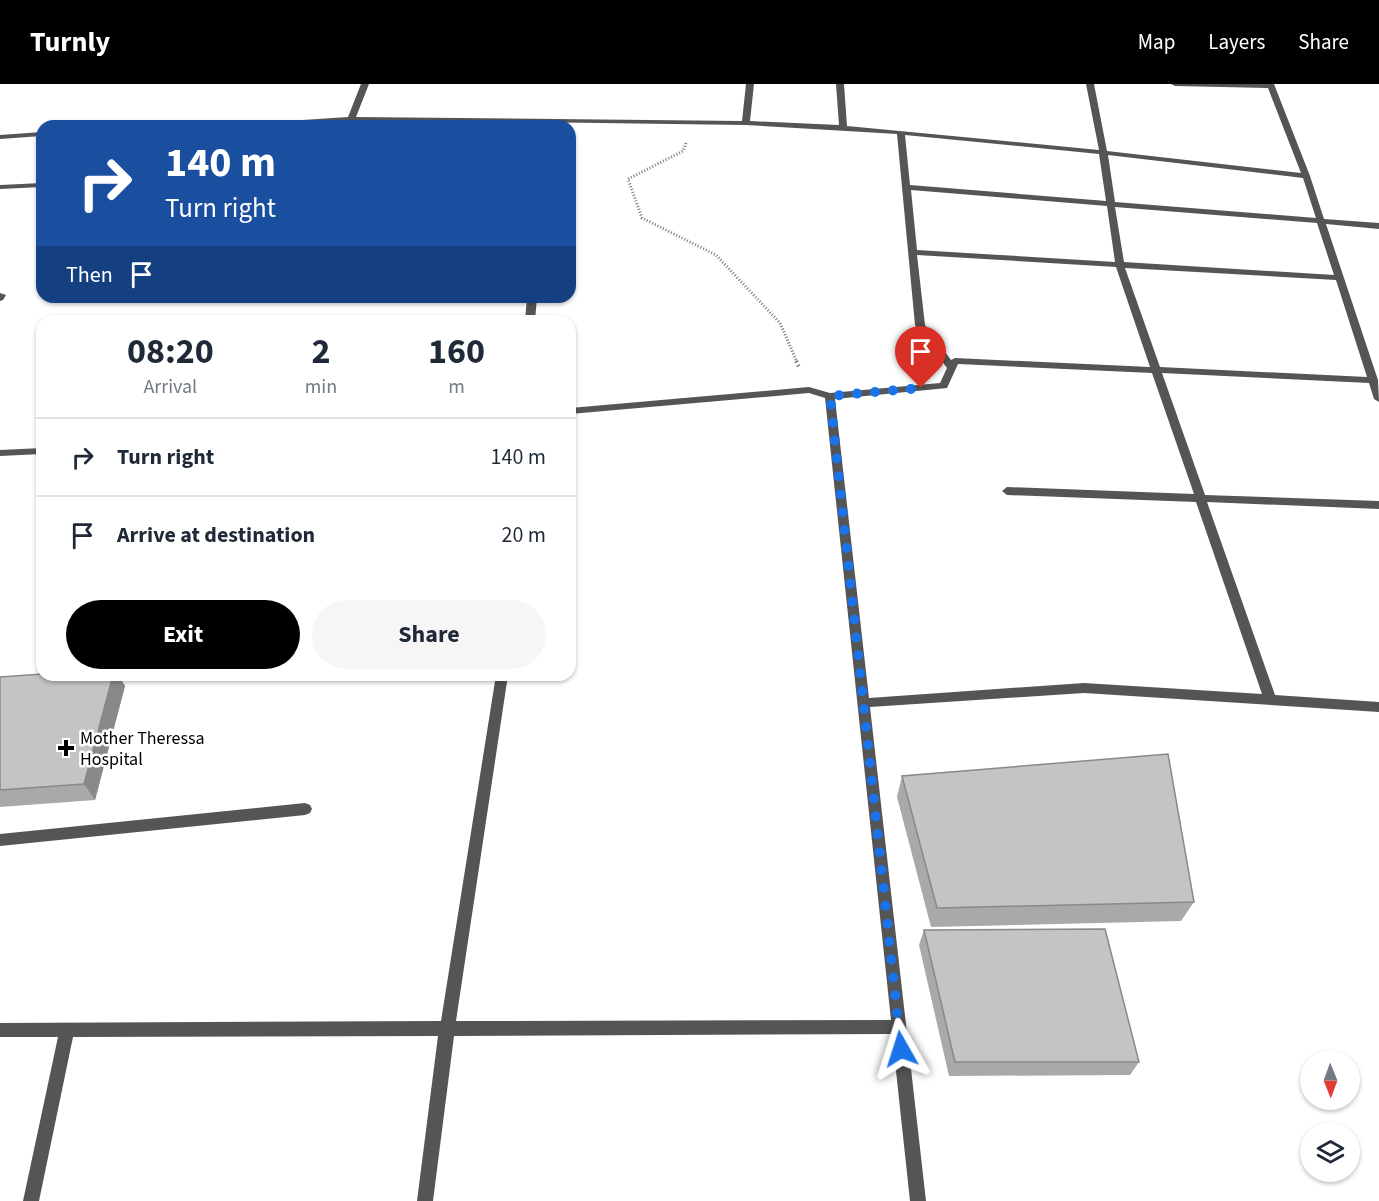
<!DOCTYPE html>
<html lang="en">
<head>
<meta charset="utf-8">
<style>
	:root { --surface:#fff; --page:#f6f6f7; --text:#1f2937; --muted:#747a83; --line:#e0e1e3; --accent:#000 }
	body { margin:0; font-family:"Source Sans 3",sans-serif; background:var(--page); color:var(--text); height:100vh; display:flex; flex-direction:column; font-size:22px; white-space:nowrap }
	* { box-sizing:border-box; margin:0 }
	p { font-size:20px; color:var(--muted) }
	.icon { flex:none; width:33px; height:33px; fill:none; stroke:currentColor; stroke-width:2; stroke-linecap:round; stroke-linejoin:round }
	.map { position:relative; flex:1; overflow:hidden }
	.sheet { position:absolute; left:36px; top:231px; width:540px; height:366px; display:flex; flex-direction:column; background:var(--surface); border-radius:18px; box-shadow:0 2px 4px #0004 }
	.sheet>* { flex:none }
	.banner { position:absolute; left:36px; top:36px; width:540px; height:183px; border-radius:18px; box-shadow:0 2px 4px #0004; background:#1a4fa0; color:#fff; overflow:hidden }
	.needle { width:39px; rotate:179deg }
	.fabs { position:absolute; left:1300px; top:966px; display:grid; gap:12px }
	.fabs a { display:grid; place-items:center; width:60px; height:60px; border-radius:50%; background:var(--surface); box-shadow:0 2px 4px #0004; font-size:30px }
	.pin { position:absolute; display:grid; place-items:center; width:51px; height:51px; color:#fff; margin:-62px -26px; border-radius:50% 50% 50% 0; rotate:-45deg; box-shadow:0 0 6px #0007 }
	.pin .icon { rotate:45deg }
	.me { position:absolute; width:66px; margin:-33px; rotate:354deg; stroke-linejoin:round; filter:drop-shadow(0 0 4px #0008) }
	.turn { display:flex; align-items:center; gap:21px; height:126px; padding:0 30px; font-size:27px }
	.turn .icon { width:78px; height:78px; stroke-width:2.5 }
	.turn b { display:block; font-size:42px; line-height:51px }
	.then { display:flex; align-items:center; height:57px; padding:0 30px; background:#0003; gap:12px; font-size:22px }
	.eta { display:flex; justify-content:space-evenly; align-items:center; height:102px; text-align:center }
	.eta b { font-size:36px; font-weight:700; line-height:42px }
	.primary-button { display:flex; gap:12px; margin-top:auto; padding:12px 30px }
	.primary-button a { flex:1; height:69px; border-radius:36px; background:var(--accent); color:#fff; font-size:24px; font-weight:700; line-height:69px; text-align:center }
	.primary-button a+a { background:var(--page); color:var(--text) }
	ul { padding:0; list-style:none }
	li { display:flex; align-items:center; gap:18px; height:78px; padding:0 30px; border-top:2px solid var(--line) }
	li div { flex:1 }
	li b { display:block; font-size:22px }
	li em { font-style:normal }
	header { display:flex; align-items:center; gap:36px; box-sizing:border-box; height:84px; padding:0 30px; background:var(--accent); color:#fff }
	header strong { font-size:28px }
	nav { display:flex; gap:33px; margin-inline-start:auto; font-size:21px }
	.map>svg:first-child { display:block }
	.lines { fill:none; stroke-linecap:round; stroke-linejoin:round }
	.path-far1 { stroke:#777; stroke-width:3; stroke-dasharray:1 2; stroke-linecap:butt }
	.path { stroke:#777; stroke-width:4; stroke-dasharray:1.5 3; stroke-linecap:butt }
	.street { fill:#555; fill-rule:evenodd }
	.wall { fill:#a9a9a9 }
	.shaded-wall { fill:#898989 }
	.building { fill:#c4c4c4; stroke:#898989; stroke-width:1.5 }
	.route { stroke:#1a73e8; stroke-width:10; stroke-dasharray:0 18 }
	.poi-dot { fill:#000; stroke:#fff; stroke-width:2 }
	.labels { text-anchor:middle; stroke-width:5; stroke-linejoin:round; paint-order:stroke }
	.poi-label { font-size:18px; fill:#000; stroke:#fff; text-anchor:start }
</style>
</head>
<body>
<header>
<strong>Turnly</strong>
<nav><a>Map</a><a>Layers</a><a>Share</a></nav>
</header>
<div class="map">
<svg width="1379" height="1117" viewBox="0 0 1379 1117">
	<rect width="100%" height="100%" fill="#fff"/>
	<g class="lines">
		<path class="path-far1" d="M686,59L683,67L628,95L642,134L716,171L780,239L797,278"/>
		<path class="path" d="M796,277L799,283"/>
		<g class="street">
			<path d="M361,0H369L356,33L742,37L746,0H754L750,37L839,41L836,0H844L847,42L1099,66L1086,0H1094L1107,67L1301,89L1268,4L1175,2L1171,0H1274L1310,92L1324,135L1379,139V145L1326,140L1378,296L1379,318L1374,315L1369,299L1162,289L1205,411L1379,417V425L1207,418L1275,611L1379,618V628L1084,609L870,623L926,1117H910L892,950L454,952L433,1117H417L438,952L73,953L39,1117H23L58,953H0V939L441,937L496,591H508L456,937L891,936L825,314L809,309L570,330V324L809,303L830,309L940,299L947,284L915,241L897,50L746,41L373,36L281,42H239L243,40L348,33ZM905,51L1099,70L1106,117L910,101ZM1108,71L1303,94L1316,134L1115,118ZM911,106L1107,122L1115,178L917,166ZM1115,123L1317,139L1334,191L1124,178ZM917,171L1116,183L1150,283L955,274L951,276L925,241ZM1125,184L1336,196L1367,293L1160,283ZM958,280L1152,289L1194,410L1007,403L1002,407L1007,411L1196,418L1262,610L1084,599L869,614L835,315L947,304Z"/>
			<path d="M42,48V52L0,55V51Z"/>
			<path d="M42,99V103L0,105V101Z"/>
			<path d="M0,209L6,211L3,216L0,217Z"/>
			<path d="M527,213H537L535,237H525Z"/>
			<path d="M42,364V370L0,372V366Z"/>
			<path d="M305,719L310,721L312,725L310,729L305,731L0,762V750Z"/>
		</g>
	</g>
	<g class="wall">
		<path d="M42,591H118L125,602L95,716L0,723V593Z"/>
		<path d="M902,692L1194,818L1181,837L931,843L897,713Z"/>
		<path d="M924,846L1139,978L1130,991L949,992L919,861Z"/>
	</g>
	<path class="shaded-wall" d="M113,591H118L125,602L95,716L84,700Z"/>
	<g class="building">
		<path d="M42,590V591H113L84,700L0,706V593Z"/>
		<path d="M1168,670L1194,818L937,824L902,692Z"/>
		<path d="M1105,845L1139,978H955L924,846Z"/>
	</g>
	<g class="lines">
		<path class="route" d="M901,965L830,312L921,304"/>
	</g>
	<path class="poi-dot" d="M63 655h6v6h6v6h-6v6h-6v-6h-6v-6h6z"/>
	<g class="labels">
		<g class="poi-label">
			<text x="80" y="660">Mother Theressa<tspan x="80" dy="21">Hospital</tspan></text>
		</g>
	</g>
</svg>
<div class="fabs">
<a><svg class="needle" viewBox="-14 -14 28 28"><path d="M0-13l5 13h-10z" fill="#e53935"/><path d="M0 13l5-13h-10z" fill="#747a83"/></svg></a>
<a><svg class="icon" aria-label="layers" viewBox="0 0 24 24"><path d="M12 4l9 5-9 5-9-5zM3 14l9 5 9-5"/></svg></a>
</div>
<div class="pin" style="left:921px;top:304px;background:#d93025"><svg class="icon" aria-label="arrive" viewBox="0 0 24 24"><path d="M6 21V4h12l-3 4 3 4H6"/></svg></div>
<svg class="me" style="left:901px;top:965px" viewBox="-20 -20 40 40"><path d="M0-17L14 15 0 8-14 15z" fill="#1a73e8" stroke="#fff" stroke-width="4"/></svg>
<div class="banner">
<div class="turn"><svg class="icon" aria-label="right" viewBox="0 0 24 24"><path d="M7 20v-9h11M14 6l5 5-5 5"/></svg><div><b>140 m</b>Turn right</div></div>
<div class="then">Then<svg class="icon" aria-label="arrive" viewBox="0 0 24 24"><path d="M6 21V4h12l-3 4 3 4H6"/></svg></div>
</div>
<section class="sheet">
<div class="eta">
<div><b>08:20</b><p>Arrival</p></div>
<div><b>2</b><p>min</p></div>
<div><b>160</b><p>m</p></div>
</div>
<ul>
<li><svg class="icon" aria-label="right" viewBox="0 0 24 24"><path d="M7 20v-9h11M14 6l5 5-5 5"/></svg><div><b>Turn right</b></div><em>140 m</em></li>
<li><svg class="icon" aria-label="arrive" viewBox="0 0 24 24"><path d="M6 21V4h12l-3 4 3 4H6"/></svg><div><b>Arrive at destination</b></div><em>20 m</em></li>
</ul>
<div class="primary-button"><a>Exit</a><a>Share</a></div>
</section>
</div>
</body>
</html>
